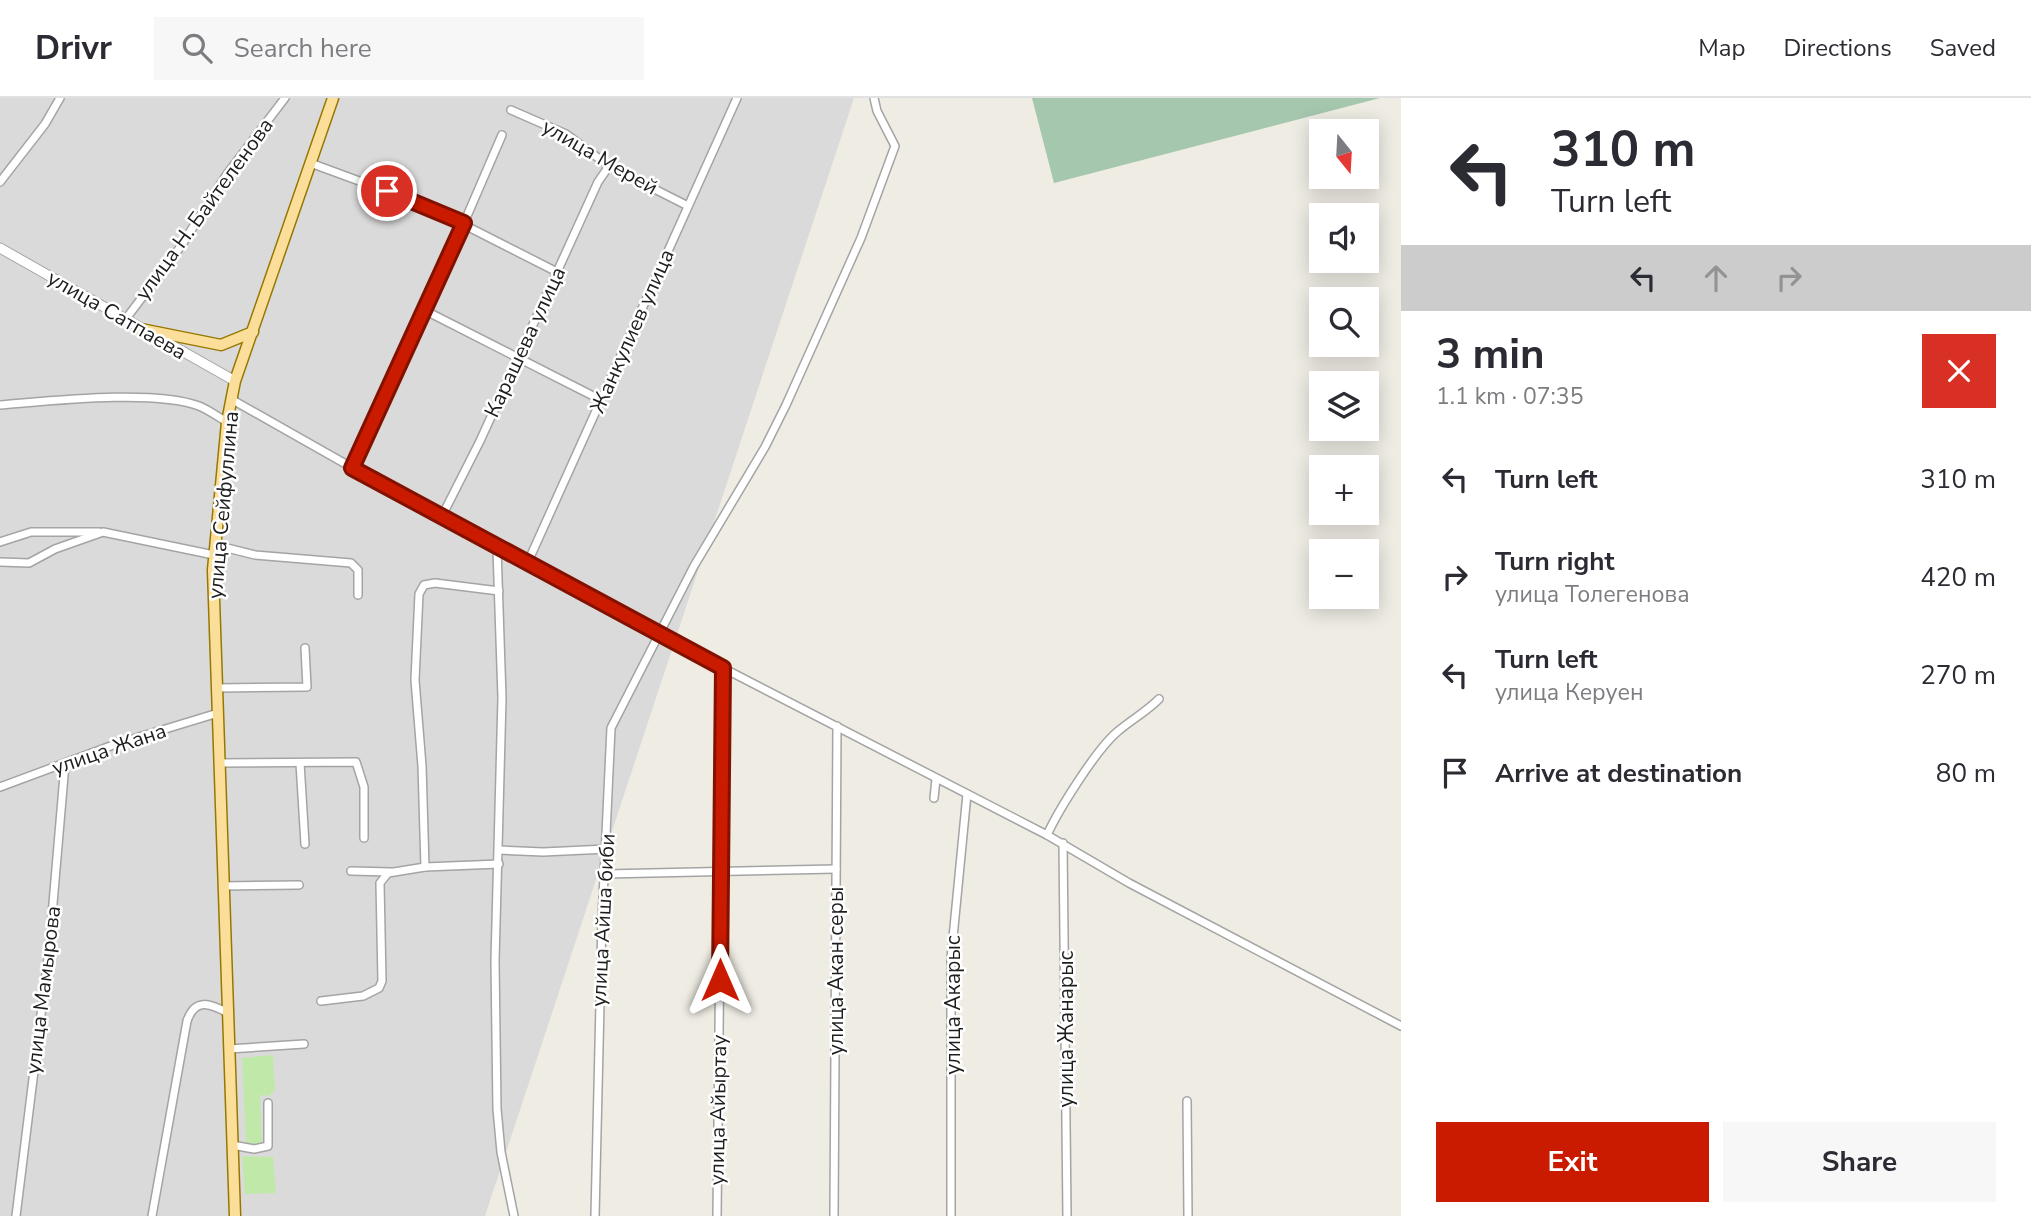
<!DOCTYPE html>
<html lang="en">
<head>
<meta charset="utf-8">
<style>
	:root { --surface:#fff; --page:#f7f7f7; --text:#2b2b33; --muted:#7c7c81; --line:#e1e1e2; --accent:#ca1a00 }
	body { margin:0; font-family:"Nunito Sans",sans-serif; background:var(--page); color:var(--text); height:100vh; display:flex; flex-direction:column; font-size:26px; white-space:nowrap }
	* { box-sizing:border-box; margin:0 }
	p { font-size:23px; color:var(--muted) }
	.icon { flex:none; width:38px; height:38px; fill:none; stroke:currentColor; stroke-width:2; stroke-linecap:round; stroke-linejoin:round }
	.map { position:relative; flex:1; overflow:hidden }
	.drawer { display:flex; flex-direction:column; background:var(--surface); width:630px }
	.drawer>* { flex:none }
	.top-card { background:#fff; color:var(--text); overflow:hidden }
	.needle { width:46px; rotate:162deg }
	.controls { position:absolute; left:1309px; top:21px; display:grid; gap:14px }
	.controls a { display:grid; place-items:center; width:70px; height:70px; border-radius:0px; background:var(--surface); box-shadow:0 4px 18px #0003; font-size:35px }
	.pin { position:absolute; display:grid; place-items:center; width:60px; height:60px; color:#fff; margin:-30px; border:4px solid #fff; border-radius:50%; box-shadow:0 2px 7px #0007 }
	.me { position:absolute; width:77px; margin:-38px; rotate:0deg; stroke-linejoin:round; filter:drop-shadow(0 0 5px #0008) }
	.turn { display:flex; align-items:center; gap:24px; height:147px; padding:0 35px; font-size:32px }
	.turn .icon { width:91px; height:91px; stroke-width:2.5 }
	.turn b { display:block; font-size:49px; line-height:60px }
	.lanes { display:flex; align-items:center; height:66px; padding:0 35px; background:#0003; justify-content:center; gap:35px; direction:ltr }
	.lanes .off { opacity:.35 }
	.round { display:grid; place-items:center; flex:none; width:74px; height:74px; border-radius:0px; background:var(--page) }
	.summary { display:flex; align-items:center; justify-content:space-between; height:119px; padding:0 35px }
	h1 { font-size:42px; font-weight:700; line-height:52px }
	.cta { display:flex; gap:14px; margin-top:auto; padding:14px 35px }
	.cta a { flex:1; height:80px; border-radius:0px; background:var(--accent); color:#fff; font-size:28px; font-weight:700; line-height:80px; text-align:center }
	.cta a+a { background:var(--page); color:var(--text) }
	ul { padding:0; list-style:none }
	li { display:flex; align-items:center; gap:21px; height:98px; padding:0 35px }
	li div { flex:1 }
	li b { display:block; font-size:26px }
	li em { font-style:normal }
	header { display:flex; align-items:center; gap:42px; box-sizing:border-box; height:98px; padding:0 35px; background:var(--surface); border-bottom:2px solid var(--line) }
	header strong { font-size:33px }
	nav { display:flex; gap:38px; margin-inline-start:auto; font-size:24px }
	.search { width:490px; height:63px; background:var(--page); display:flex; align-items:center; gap:18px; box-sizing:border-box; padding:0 24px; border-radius:0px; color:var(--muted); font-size:26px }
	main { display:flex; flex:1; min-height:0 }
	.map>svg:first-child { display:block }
	.residential { fill:#dbdada }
	.grass { fill:#c0e9a9 }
	.cemetery { fill:#a4c7ae }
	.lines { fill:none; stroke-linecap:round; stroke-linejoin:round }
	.minor-casing { stroke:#a4a4a4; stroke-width:10 }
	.tertiary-casing { stroke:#a4a4a4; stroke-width:11 }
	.primary-casing { stroke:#967800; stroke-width:13 }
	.minor { stroke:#fff; stroke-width:7 }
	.tertiary { stroke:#fff; stroke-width:9 }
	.primary { stroke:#fcde9b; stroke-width:10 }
	.route-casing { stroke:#831100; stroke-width:18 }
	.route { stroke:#ca1a00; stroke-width:12 }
	.labels { text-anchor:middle; stroke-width:5; stroke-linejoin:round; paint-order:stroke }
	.street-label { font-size:21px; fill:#1d1d1d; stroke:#fff }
</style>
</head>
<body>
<header>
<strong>Drivr</strong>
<div class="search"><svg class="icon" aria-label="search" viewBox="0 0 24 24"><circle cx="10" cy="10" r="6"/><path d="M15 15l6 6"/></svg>Search here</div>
<nav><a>Map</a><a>Directions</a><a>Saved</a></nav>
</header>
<main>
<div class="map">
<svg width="1401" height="1118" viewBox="0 0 1401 1118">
	<rect width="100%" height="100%" fill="#eeece3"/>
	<path class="residential" d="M0,0H854L485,1118H0Z"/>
	<g class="grass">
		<path d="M273,957L275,992L269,998L260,997L262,1046L246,1045L242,960Z"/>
		<path d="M242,1058L273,1059L276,1095L245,1096Z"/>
	</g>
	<path class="cemetery" d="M1032,0H1380L1054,85Z"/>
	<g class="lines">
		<g class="minor-casing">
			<g id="minor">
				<path d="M511,12L566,36L609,68L688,108"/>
				<path d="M313,66L427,108L557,174"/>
				<path d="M0,84L45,26L60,0"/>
				<path d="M426,213L601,302"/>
				<path d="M125,222L181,148L227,76L285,0"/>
				<path d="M231,301L441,420L657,536L1047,737L1129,785L1401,928"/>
				<path d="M0,307C50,303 154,291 199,308C209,312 218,319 227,324"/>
				<path d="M352,370L426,213L502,37"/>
				<path d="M441,420L480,343L598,84L609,68"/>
				<path d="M0,444L31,434H99"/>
				<path d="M215,447L255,457L351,465L358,472V497"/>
				<path d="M497,451L502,600L495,863L497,1011L501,1054L514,1118"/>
				<path d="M0,464L29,465L55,451L103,434L214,457"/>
				<path d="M527,466L737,0"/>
				<path d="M217,590L307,589L305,550"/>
				<path d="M219,665L356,664L364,689V740"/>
				<path d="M300,665L305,746"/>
				<path d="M0,689L116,646L218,615"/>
				<path d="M934,700L936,681"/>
				<path d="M1047,737C1059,711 1096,652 1117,634C1131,622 1146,614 1159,601"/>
				<path d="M1063,745L1067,1118"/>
				<path d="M499,752L543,754L607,751"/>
				<path d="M425,769L422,668L415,582L419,496L424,487L435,485L499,493"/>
				<path d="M351,773L391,774"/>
				<path d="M606,776L836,771"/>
				<path d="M224,788L299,787"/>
				<path d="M321,903L363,898L379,890L382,883L380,785L388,775L425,769L499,766"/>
				<path d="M229,951L304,946"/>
				<path d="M1187,1003L1188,1118"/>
				<path d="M232,1047L254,1051L268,1048V1005"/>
				<path d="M16,1118L49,852L65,666"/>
				<path d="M152,1118L187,923C195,900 209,905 228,915"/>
				<path d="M595,1118L602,821L611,630L694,468L765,349L786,307L861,140L895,48L877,13L874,0"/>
				<path d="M717,1118L723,570"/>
				<path d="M834,1118L837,628"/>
				<path d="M951,1118V860L967,696"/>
			</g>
		</g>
		<g class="tertiary-casing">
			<path id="tertiary" d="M0,150L235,283"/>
		</g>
		<g class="primary-casing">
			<g id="primary">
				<path d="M141,231L221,247L253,234"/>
				<path d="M235,1118L213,472L227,324L235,283L333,0"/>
			</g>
		</g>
		<use href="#minor" class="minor"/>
		<use href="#tertiary" class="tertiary"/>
		<use href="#primary" class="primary"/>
	</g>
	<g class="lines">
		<g class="route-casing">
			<path id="route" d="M387,93L464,125L352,370L723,570L720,882"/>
		</g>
		<use href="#route" class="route"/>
	</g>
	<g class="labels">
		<g class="street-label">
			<text transform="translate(600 59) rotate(30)" y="7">улица Мерей</text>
			<text transform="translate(204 111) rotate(-54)" y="7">улица Н. Байтеленова</text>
			<text transform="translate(117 217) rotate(30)" y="7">улица Сатпаева</text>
			<text transform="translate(632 233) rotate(-66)" y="7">Жанкулиев улица</text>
			<text transform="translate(525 244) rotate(-65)" y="7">Карашева улица</text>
			<text transform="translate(223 407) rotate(-85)" y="7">улица Сейфуллина</text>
			<text transform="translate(109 651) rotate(-19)" y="7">улица Жана</text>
			<text transform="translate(603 822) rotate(-87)" y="7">улица Айша биби</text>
			<text transform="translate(836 873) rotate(-90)" y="7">улица Акан серы</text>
			<text transform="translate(43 892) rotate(-83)" y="7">улица Мамырова</text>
			<text transform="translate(953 907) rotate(-90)" y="7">улица Акарыс</text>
			<text transform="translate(1066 931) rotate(-90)" y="7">улица Жанарыс</text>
			<text transform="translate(718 1012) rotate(-89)" y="7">улица Айыртау</text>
		</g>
	</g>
</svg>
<div class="controls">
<a><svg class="needle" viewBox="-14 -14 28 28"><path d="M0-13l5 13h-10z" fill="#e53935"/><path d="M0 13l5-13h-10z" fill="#7c7c81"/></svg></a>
<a><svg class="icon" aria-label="sound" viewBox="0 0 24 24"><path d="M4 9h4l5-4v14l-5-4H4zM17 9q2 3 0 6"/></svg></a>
<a><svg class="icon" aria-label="search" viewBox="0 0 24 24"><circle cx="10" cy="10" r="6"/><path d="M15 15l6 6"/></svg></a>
<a><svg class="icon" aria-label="layers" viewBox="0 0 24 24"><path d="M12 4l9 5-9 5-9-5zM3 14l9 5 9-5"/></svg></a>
<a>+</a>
<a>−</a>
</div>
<div class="pin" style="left:387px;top:93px;background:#d93025"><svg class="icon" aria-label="arrive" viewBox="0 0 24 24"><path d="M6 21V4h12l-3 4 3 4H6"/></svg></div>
<svg class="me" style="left:720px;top:882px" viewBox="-20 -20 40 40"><path d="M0-17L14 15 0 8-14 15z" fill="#ca1a00" stroke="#fff" stroke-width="4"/></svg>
</div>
<section class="drawer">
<div class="top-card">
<div class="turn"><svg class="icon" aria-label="left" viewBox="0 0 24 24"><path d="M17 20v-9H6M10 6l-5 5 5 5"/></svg><div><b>310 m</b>Turn left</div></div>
<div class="lanes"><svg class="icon" aria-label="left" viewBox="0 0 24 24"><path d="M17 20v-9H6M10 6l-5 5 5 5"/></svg><svg class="icon off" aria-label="ahead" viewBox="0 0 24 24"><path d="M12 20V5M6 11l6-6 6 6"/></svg><svg class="icon off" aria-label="right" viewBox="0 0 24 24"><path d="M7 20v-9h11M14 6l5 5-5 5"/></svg></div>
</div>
<div class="summary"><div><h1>3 min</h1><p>1.1 km · 07:35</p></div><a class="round" style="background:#d93025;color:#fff"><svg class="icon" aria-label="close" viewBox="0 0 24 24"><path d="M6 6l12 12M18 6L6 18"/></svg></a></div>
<ul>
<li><svg class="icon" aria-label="left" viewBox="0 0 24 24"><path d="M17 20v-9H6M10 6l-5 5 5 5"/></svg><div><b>Turn left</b></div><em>310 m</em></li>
<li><svg class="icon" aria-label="right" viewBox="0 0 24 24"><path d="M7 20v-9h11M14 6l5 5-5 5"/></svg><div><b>Turn right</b><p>улица Толегенова</p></div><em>420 m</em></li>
<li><svg class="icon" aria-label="left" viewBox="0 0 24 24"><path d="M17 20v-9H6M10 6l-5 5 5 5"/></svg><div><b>Turn left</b><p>улица Керуен</p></div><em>270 m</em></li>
<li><svg class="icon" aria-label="arrive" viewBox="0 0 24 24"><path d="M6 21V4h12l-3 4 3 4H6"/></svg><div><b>Arrive at destination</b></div><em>80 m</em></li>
</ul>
<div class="cta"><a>Exit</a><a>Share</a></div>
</section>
</main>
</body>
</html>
